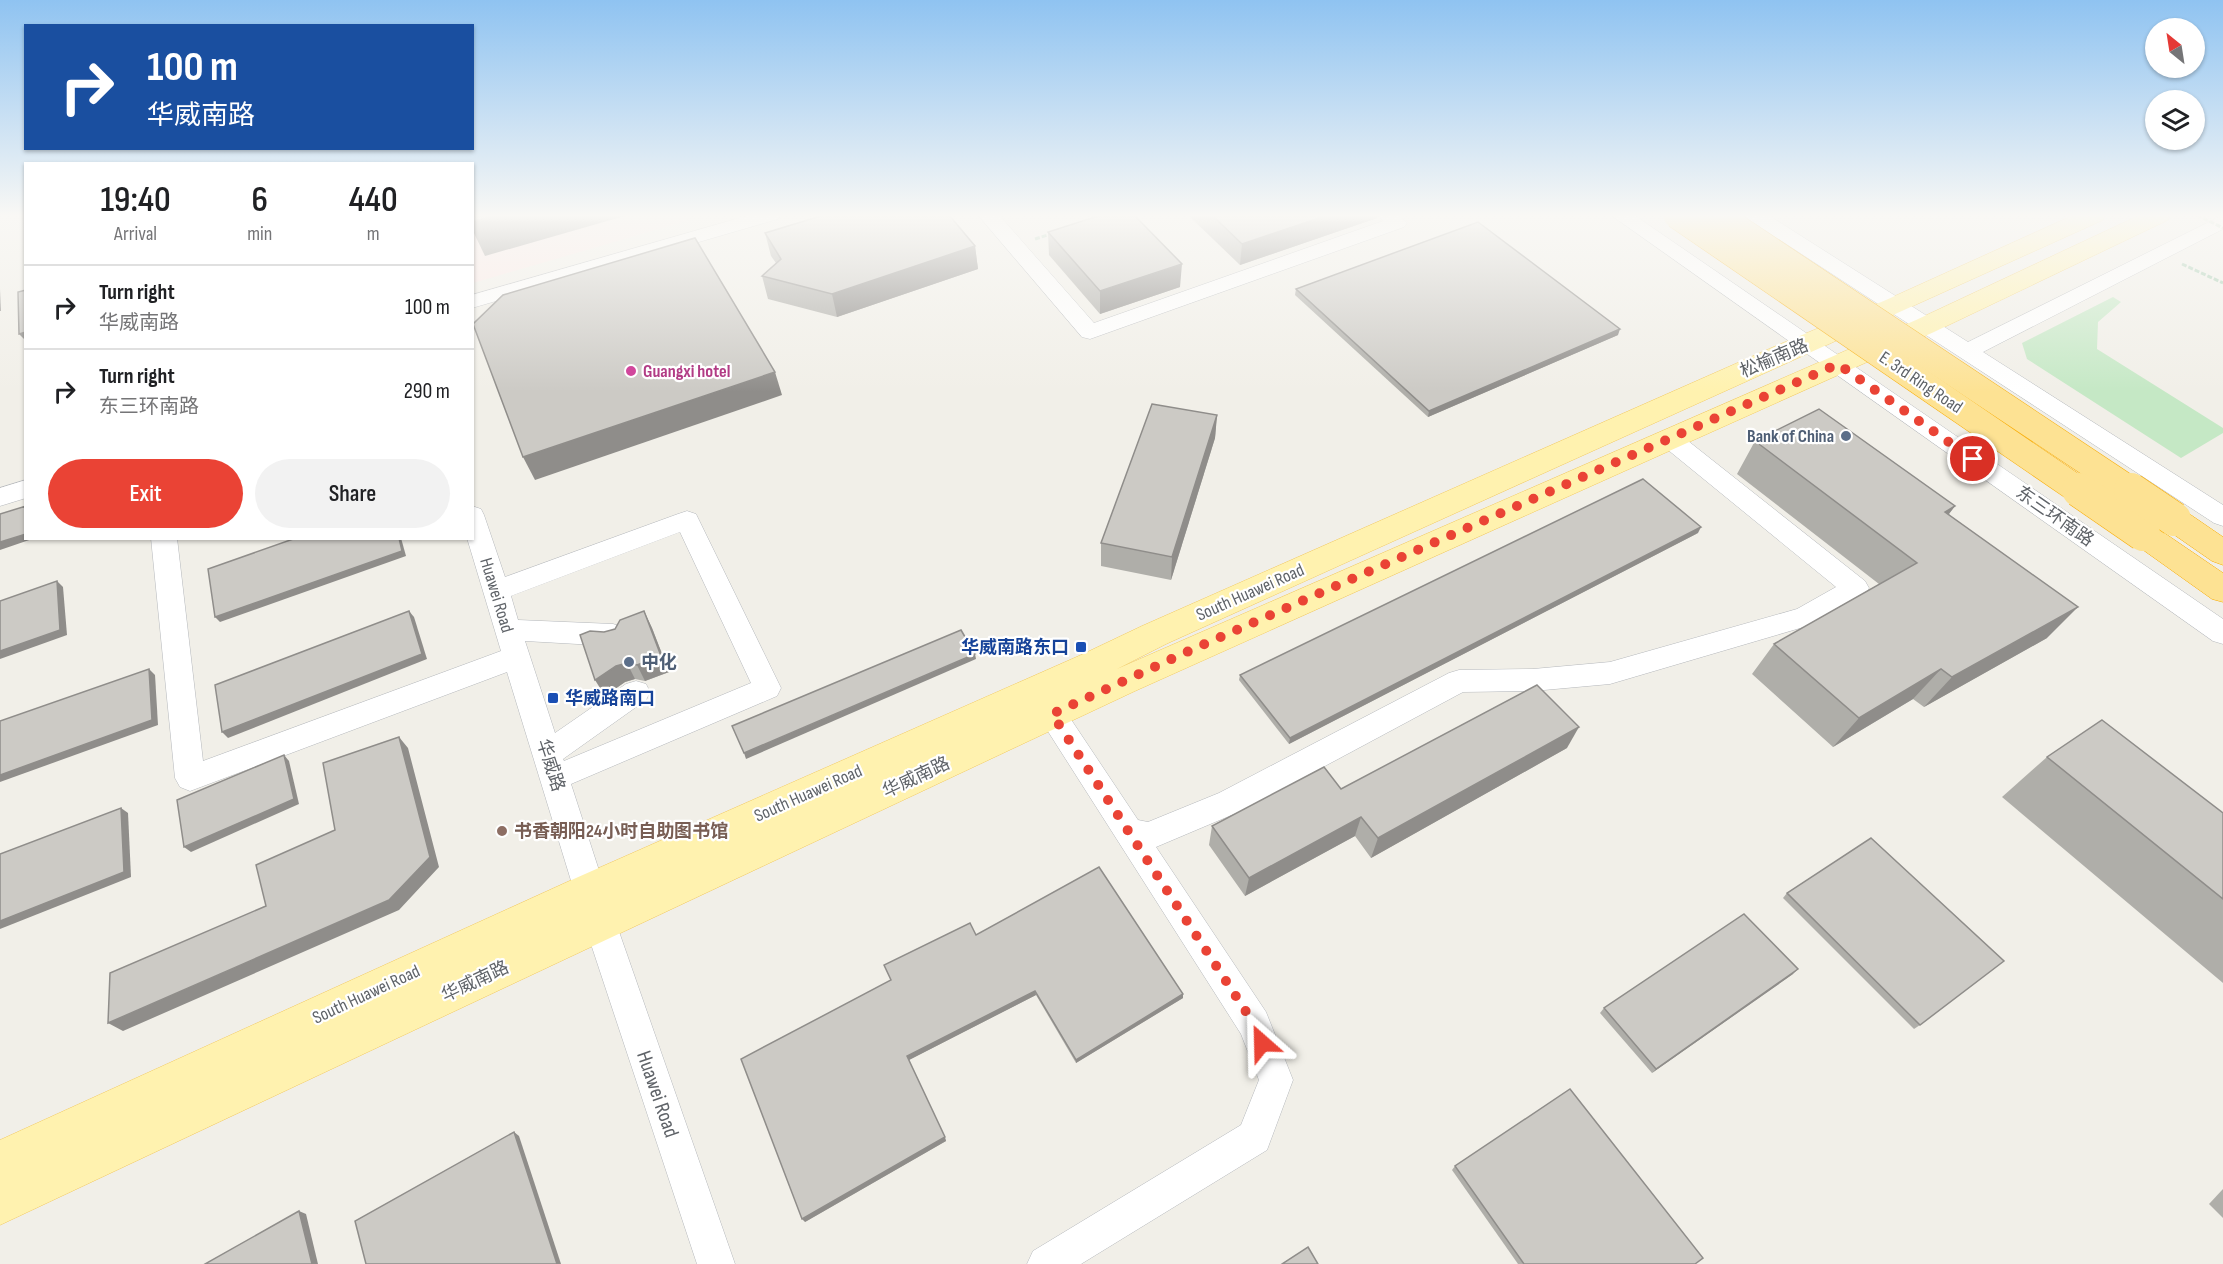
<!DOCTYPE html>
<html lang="en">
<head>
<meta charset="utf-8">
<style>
	:root { --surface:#fff; --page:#f2f2f2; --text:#202124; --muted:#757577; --line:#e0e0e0; --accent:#ea4335 }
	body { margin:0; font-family:"Sofia Sans Condensed","Noto Sans SC",sans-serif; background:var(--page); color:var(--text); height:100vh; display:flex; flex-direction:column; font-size:22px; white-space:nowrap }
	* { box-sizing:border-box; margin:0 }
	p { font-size:20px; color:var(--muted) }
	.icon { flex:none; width:33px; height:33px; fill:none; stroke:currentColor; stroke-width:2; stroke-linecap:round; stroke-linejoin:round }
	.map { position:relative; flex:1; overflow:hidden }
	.panel { position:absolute; left:24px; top:162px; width:450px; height:378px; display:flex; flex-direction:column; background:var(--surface); border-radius:0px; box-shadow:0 2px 4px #0004 }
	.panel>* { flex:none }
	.hud { position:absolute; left:24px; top:24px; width:450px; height:126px; border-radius:0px; box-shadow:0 2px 4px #0004; background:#1a4fa0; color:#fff; overflow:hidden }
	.needle { width:39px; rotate:330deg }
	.tools { position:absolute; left:2145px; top:18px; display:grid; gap:12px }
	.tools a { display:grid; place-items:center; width:60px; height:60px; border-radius:50%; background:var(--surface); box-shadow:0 2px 4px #0004; font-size:30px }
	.pin { position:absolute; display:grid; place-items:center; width:51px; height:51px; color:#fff; margin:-26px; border:3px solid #fff; border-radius:50%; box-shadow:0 2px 6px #0007 }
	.me { position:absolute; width:66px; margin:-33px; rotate:335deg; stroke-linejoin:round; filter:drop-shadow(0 0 4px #0008) }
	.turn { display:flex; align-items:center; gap:21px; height:126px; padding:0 24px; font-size:27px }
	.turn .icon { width:78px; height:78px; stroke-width:2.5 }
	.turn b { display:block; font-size:42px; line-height:51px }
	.eta { display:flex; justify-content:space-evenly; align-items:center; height:102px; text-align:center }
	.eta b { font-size:36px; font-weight:600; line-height:42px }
	.primary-button { display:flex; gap:12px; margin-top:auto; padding:12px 24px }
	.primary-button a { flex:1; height:69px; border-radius:36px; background:var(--accent); color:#fff; font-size:24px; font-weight:600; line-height:69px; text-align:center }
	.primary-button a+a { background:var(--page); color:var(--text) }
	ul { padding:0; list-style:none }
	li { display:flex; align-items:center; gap:18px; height:84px; padding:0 24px; border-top:2px solid var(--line) }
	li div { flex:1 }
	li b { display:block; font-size:22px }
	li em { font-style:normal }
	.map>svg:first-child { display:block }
	.medical { fill:#fce8e6 }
	.green { fill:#c5e8c5 }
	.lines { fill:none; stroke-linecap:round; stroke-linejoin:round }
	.minor-casing { stroke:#b5b8bc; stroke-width:1 }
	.major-casing { stroke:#f2c960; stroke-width:1 }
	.highway-casing { stroke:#f9ab00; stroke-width:1 }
	.path { stroke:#9cc7a9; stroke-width:3; stroke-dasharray:5 2; stroke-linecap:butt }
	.minor { fill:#fff; fill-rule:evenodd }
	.major { fill:#fff2af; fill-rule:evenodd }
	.highway { fill:#fde293; fill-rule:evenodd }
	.highway-bridge-far1-casing { stroke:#f9ab00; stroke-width:28; stroke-linecap:butt }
	.highway-bridge-casing { stroke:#f9ab00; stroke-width:35; stroke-linecap:butt }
	.path-bridge { stroke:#9cc7a9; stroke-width:3; stroke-dasharray:5 2; stroke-linecap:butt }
	.highway-bridge-far1 { stroke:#fde293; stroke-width:27 }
	.highway-bridge { stroke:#fde293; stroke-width:34 }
	.wall { fill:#afaea9 }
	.shaded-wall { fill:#8f8d8a }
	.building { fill:#cccac5; stroke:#8f8d8a; stroke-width:1.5 }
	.route { stroke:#ea4335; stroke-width:10; stroke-dasharray:0 18 }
	.hotel-dot { fill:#d1479c; stroke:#fff; stroke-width:2 }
	.service-dot { fill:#5c6f8a; stroke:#fff; stroke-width:2 }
	.transit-dot { fill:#1a4fb4; stroke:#fff; stroke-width:2 }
	.education-dot { fill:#8d6e63; stroke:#fff; stroke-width:2 }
	.labels { text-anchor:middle; stroke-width:4.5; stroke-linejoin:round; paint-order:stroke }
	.street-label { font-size:18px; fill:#5f6368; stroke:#fff }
	.hotel-label { font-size:18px; font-weight:bold; fill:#b23c85; stroke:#fff; text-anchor:start }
	.service-label { font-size:18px; font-weight:bold; fill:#4e5e75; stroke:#fff; text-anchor:end }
	.transit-label { font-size:18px; font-weight:bold; fill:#164399; stroke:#fff; text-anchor:end }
	.education-label { font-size:18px; font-weight:bold; fill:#785e54; stroke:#fff; text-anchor:start }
	.near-street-label { font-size:21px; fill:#5f6368; stroke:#fff }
</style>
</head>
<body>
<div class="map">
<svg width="2223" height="1264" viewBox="0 0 2223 1264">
	<rect width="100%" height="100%" fill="#f1efe8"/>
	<path class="medical" d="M473,215H687L690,220L473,283Z"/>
	<path class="green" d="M2113,297L2121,302L2098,322L2097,349L2223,428V433L2181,458L2027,359L2022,343Z"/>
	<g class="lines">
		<g class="minor-casing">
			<g id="minor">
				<path d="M750,215H781L778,219L472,308V295Z"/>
				<path d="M978,215H999L1094,323L1383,221L1377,215H1399L1407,223L1404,227L1090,339L1082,337Z"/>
				<path d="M1611,215H1634L2223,619V644L2213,641Z"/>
				<path d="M1745,215H1768L1968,342L2223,215V229L1983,352L2223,505V526L2214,523L1748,219Z"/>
				<path d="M1670,431L1678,433L1865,581L1869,588L1865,595L1814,624L1610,684L1533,691L1463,692L1241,811L1156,847L1266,1012L1293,1080L1267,1150L1081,1264H1027L1033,1251L1241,1125L1259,1080L1241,1034L1042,722L1038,714L1042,706L1052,702L1062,706L1138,820L1148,822L1219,793L1449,673L1459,670L1533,669L1610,662L1797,609L1836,587L1662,445L1658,439L1662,433Z"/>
				<path d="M26,480V498L0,506V488Z"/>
				<path d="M472,506L481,509L484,515L505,577L678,514L687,511L696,514L781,688L777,696L571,784L616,923L735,1264H697L584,923L507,672L190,791L180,787L175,778L151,538H177L203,761L501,651L467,538H472ZM680,532L751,683L564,761L563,759L646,700L650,692L646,684L636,681L626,684L555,733L525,641L613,646L623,643L627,635L623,627L613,624L518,620L511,596Z"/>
			</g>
		</g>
		<g class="major-casing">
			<path id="major" d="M2074,215H2106L2103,220L1166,644L1117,669L1916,320L2140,215H2171L2168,220L1934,332L1135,691L0,1225V1140L576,878L1081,655L1142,626L1778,345L1886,300Z"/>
		</g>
		<g class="highway-casing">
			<g id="highway">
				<path d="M2174,508L2185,511L2223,537V565L2212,561L2163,527L2159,519L2163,511Z"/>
				<path d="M2143,523L2154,526L2223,573V602L2212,599L2132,542L2128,534L2132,526Z"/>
			</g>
		</g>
		<g class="path">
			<path d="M1035,239L1051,234"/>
			<path d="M2182,264L2223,283"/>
		</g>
		<use href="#minor" class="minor"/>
		<use href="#major" class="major"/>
		<use href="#highway" class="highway"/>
		<g class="highway-bridge-far1-casing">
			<g id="highway-bridge-far1">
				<path d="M1677,215L2081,492"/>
				<path d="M1717,215L2133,492"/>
			</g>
		</g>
		<g class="highway-bridge-casing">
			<g id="highway-bridge">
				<path d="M2079,490L2143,534"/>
				<path d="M2131,490L2174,519"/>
			</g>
		</g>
		<path class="path-bridge" d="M2197,215L2223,228"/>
		<use href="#highway-bridge-far1" class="highway-bridge-far1"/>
		<use href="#highway-bridge" class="highway-bridge"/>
	</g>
	<g class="wall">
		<path d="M1188,215H1378L1377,218L1240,265Z"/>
		<path d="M1048,232L1180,287L1100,314L1049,255Z"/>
		<path d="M765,233L975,246L978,269L837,317L768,299L762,276L776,263L771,256Z"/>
		<path d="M1296,289L1618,335L1428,417L1295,295Z"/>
		<path d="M1217,415L1215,438L1171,580L1101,566V543Z"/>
		<path d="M1755,441L1955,506L1949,514L2047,638L1924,707L1913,699L1833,747L1752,674L1774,644L1879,584L1737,474Z"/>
		<path d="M1698,533L1289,744L1239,680L1240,675Z"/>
		<path d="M644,611L652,628L669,672L645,681L635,679L625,682L605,696L604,632L615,629Z"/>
		<path d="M1567,748L1371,858L1355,836L1245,896L1209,845L1212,826L1341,789Z"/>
		<path d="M2047,757L2223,813V983L2002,797Z"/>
		<path d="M1787,893L1920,1025L1914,1029L1783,898Z"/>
		<path d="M976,935L1183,998L1076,1063L1036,995L909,1060L946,1141L805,1222Z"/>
		<path d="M1793,974L1652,1073L1600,1013L1604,1008Z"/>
		<path d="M1455,1166L1695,1264H1518L1452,1170Z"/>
		<path d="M2223,1189V1218L2209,1204Z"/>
	</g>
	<g class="shaded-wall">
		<path d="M497,215H628L485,256L472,229V222Z"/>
		<path d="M1328,215H1378L1377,218L1240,265L1242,244Z"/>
		<path d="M975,246L978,269L837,317L832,294Z"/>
		<path d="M1182,264L1180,287L1100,314V291Z"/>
		<path d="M0,289L1,311H0Z"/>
		<path d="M1620,329L1618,335L1428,417L1429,411Z"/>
		<path d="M26,332V341L19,334Z"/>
		<path d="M775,372L782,395L535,480L523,457Z"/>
		<path d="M1217,415L1215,438L1171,580L1172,557Z"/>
		<path d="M1955,506L1930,538L1945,512Z"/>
		<path d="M1701,527L1698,533L1289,744L1290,738Z"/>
		<path d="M26,534V538H35L0,550V542Z"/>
		<path d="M399,538H401L406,556L220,622L215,617Z"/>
		<path d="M57,581L63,587L67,635L0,659V651Z"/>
		<path d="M2078,607L2047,638L1924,707L1952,677Z"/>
		<path d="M409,611L414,617L427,659L228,738L222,732Z"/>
		<path d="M644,611L652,628L669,672L645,681L637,665Z"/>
		<path d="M975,654L976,659L746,759L744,753Z"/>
		<path d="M627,663L635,679L625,682L605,696L595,680L616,666Z"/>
		<path d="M149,669L155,675L158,725L0,782V775Z"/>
		<path d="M1941,669L1913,699L1833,747L1859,718Z"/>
		<path d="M1579,727L1567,748L1371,858L1378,838Z"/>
		<path d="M399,737L408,748L439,867L399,910L123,1031L108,1023L389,900Z"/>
		<path d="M284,755L289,761L299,804L191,852L184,847Z"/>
		<path d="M121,808L128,813L131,877L0,929V921Z"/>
		<path d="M1361,817L1355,836L1245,896L1249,878Z"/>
		<path d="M1798,969L1793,974L1652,1073L1656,1069Z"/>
		<path d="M1035,991L1036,995L909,1060L907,1056Z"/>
		<path d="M1183,994V998L1076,1063V1060Z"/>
		<path d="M514,1132L519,1136L561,1264H557Z"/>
		<path d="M945,1137L946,1141L805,1222L802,1219Z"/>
		<path d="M299,1211L306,1214L318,1264H312Z"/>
	</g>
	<g class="building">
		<path d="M472,215H497L472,222Z"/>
		<path d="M824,215H949L975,246L832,294L762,276L781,259L765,233Z"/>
		<path d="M1101,215H1134L1182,264L1100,291L1048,232Z"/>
		<path d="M1212,215H1328L1242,244Z"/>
		<path d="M1478,222L1620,329L1429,411L1296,289Z"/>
		<path d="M695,238L775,372L523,457L473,324L503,295Z"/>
		<path d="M26,290V332L19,334L18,292Z"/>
		<path d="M1152,404L1217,415L1172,557L1101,543Z"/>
		<path d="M1819,409L1955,506L1945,512L2078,607L1952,677L1941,669L1859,718L1774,644L1917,563L1755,441Z"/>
		<path d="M1643,479L1701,527L1290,738L1240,675Z"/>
		<path d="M26,506V534L0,542V514Z"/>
		<path d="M296,538H399L402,551L215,617L208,569Z"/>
		<path d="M57,581L60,630L0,651V601Z"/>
		<path d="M409,611L422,654L222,732L215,685Z"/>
		<path d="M644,611L661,656L637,665L627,663L616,666L595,680L580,635L590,631L604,632L615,629L620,620Z"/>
		<path d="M961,630L975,654L744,753L732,726Z"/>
		<path d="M149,669L152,720L0,775V721Z"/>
		<path d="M1537,685L1579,727L1378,838L1361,817L1249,878L1212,826L1324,767L1341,789Z"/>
		<path d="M2102,720L2223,813V899L2047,757Z"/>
		<path d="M399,737L430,857L389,900L108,1023L110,973L266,906L256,865L335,830L323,763Z"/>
		<path d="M284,755L294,799L184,847L177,800Z"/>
		<path d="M121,808L124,872L0,921V854Z"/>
		<path d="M1871,838L2004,961L1920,1025L1787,893Z"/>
		<path d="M1099,867L1183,994L1076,1060L1035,991L907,1056L945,1137L802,1219L741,1059L891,980L884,965L970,923L976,935Z"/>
		<path d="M1744,914L1798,969L1656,1069L1604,1008Z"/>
		<path d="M1570,1089L1703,1258L1695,1264H1524L1455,1166Z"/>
		<path d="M514,1132L557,1264H366L355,1221Z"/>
		<path d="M299,1211L312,1264H205Z"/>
		<path d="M1308,1247L1318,1264H1282Z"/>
	</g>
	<linearGradient id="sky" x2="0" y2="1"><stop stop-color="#8fc3f1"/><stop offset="0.55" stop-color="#f9f8f5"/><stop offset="1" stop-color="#f9f8f5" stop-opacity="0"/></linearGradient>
	<rect width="2223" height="392" fill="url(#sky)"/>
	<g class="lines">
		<path class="route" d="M1262,1043L1254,1024L1052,714L1189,651L1838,364L1973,459"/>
	</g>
	<circle class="hotel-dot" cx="631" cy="371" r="6"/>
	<g class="service-dot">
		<circle cx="1846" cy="436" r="6"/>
		<circle cx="629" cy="662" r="6"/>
	</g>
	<g class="transit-dot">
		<rect x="1075" y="641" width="12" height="12" rx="3"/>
		<rect x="547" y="692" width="12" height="12" rx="3"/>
	</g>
	<circle class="education-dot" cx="502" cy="831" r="6"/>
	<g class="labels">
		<g class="street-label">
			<text transform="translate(1774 358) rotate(-23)" y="6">松榆南路</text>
			<text transform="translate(1921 382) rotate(34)" y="6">E. 3rd Ring Road</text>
			<text transform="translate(2055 516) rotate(35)" y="6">东三环南路</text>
			<text transform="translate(1250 592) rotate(-24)" y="6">South Huawei Road</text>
			<text transform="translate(497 595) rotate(73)" y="6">Huawei Road</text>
			<text transform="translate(551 765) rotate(72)" y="6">华威路</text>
			<text transform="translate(916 777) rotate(-25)" y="6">华威南路</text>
			<text transform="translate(808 793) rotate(-24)" y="6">South Huawei Road</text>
			<text transform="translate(475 981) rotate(-25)" y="6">华威南路</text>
			<text transform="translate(366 994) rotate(-25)" y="6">South Huawei Road</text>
		</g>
		<g class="hotel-label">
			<text x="643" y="377">Guangxi hotel</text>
		</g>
		<g class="service-label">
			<text x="1834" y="442">Bank of China</text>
			<text x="641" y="668" text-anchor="start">中化</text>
		</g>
		<g class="transit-label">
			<text x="1069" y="653">华威南路东口</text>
			<text x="565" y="704" text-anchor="start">华威路南口</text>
		</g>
		<g class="education-label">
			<text x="514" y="837">书香朝阳24小时自助图书馆</text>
		</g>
		<g class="near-street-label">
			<text transform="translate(658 1094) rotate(71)" y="7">Huawei Road</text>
		</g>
	</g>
</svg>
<div class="tools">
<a><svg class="needle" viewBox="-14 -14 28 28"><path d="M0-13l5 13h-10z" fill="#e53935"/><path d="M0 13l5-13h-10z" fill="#757577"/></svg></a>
<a><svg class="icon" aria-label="layers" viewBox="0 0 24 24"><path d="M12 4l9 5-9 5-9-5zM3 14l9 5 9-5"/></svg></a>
</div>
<div class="pin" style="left:1973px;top:459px;background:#d93025"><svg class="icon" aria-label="arrive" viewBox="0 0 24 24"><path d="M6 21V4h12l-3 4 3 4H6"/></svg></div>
<svg class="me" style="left:1262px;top:1043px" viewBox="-20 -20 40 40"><path d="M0-17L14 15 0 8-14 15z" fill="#ea4335" stroke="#fff" stroke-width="4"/></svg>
<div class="hud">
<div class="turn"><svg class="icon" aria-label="right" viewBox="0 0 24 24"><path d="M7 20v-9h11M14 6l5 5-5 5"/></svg><div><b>100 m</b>华威南路</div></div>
</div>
<section class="panel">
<div class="eta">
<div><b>19:40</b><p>Arrival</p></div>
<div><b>6</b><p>min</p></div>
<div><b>440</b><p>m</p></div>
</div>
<ul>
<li><svg class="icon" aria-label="right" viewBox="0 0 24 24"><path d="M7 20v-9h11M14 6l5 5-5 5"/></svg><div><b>Turn right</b><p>华威南路</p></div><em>100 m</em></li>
<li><svg class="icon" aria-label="right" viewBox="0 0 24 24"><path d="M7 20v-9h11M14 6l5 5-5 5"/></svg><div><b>Turn right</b><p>东三环南路</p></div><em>290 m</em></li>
</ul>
<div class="primary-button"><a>Exit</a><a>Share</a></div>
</section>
</div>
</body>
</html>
